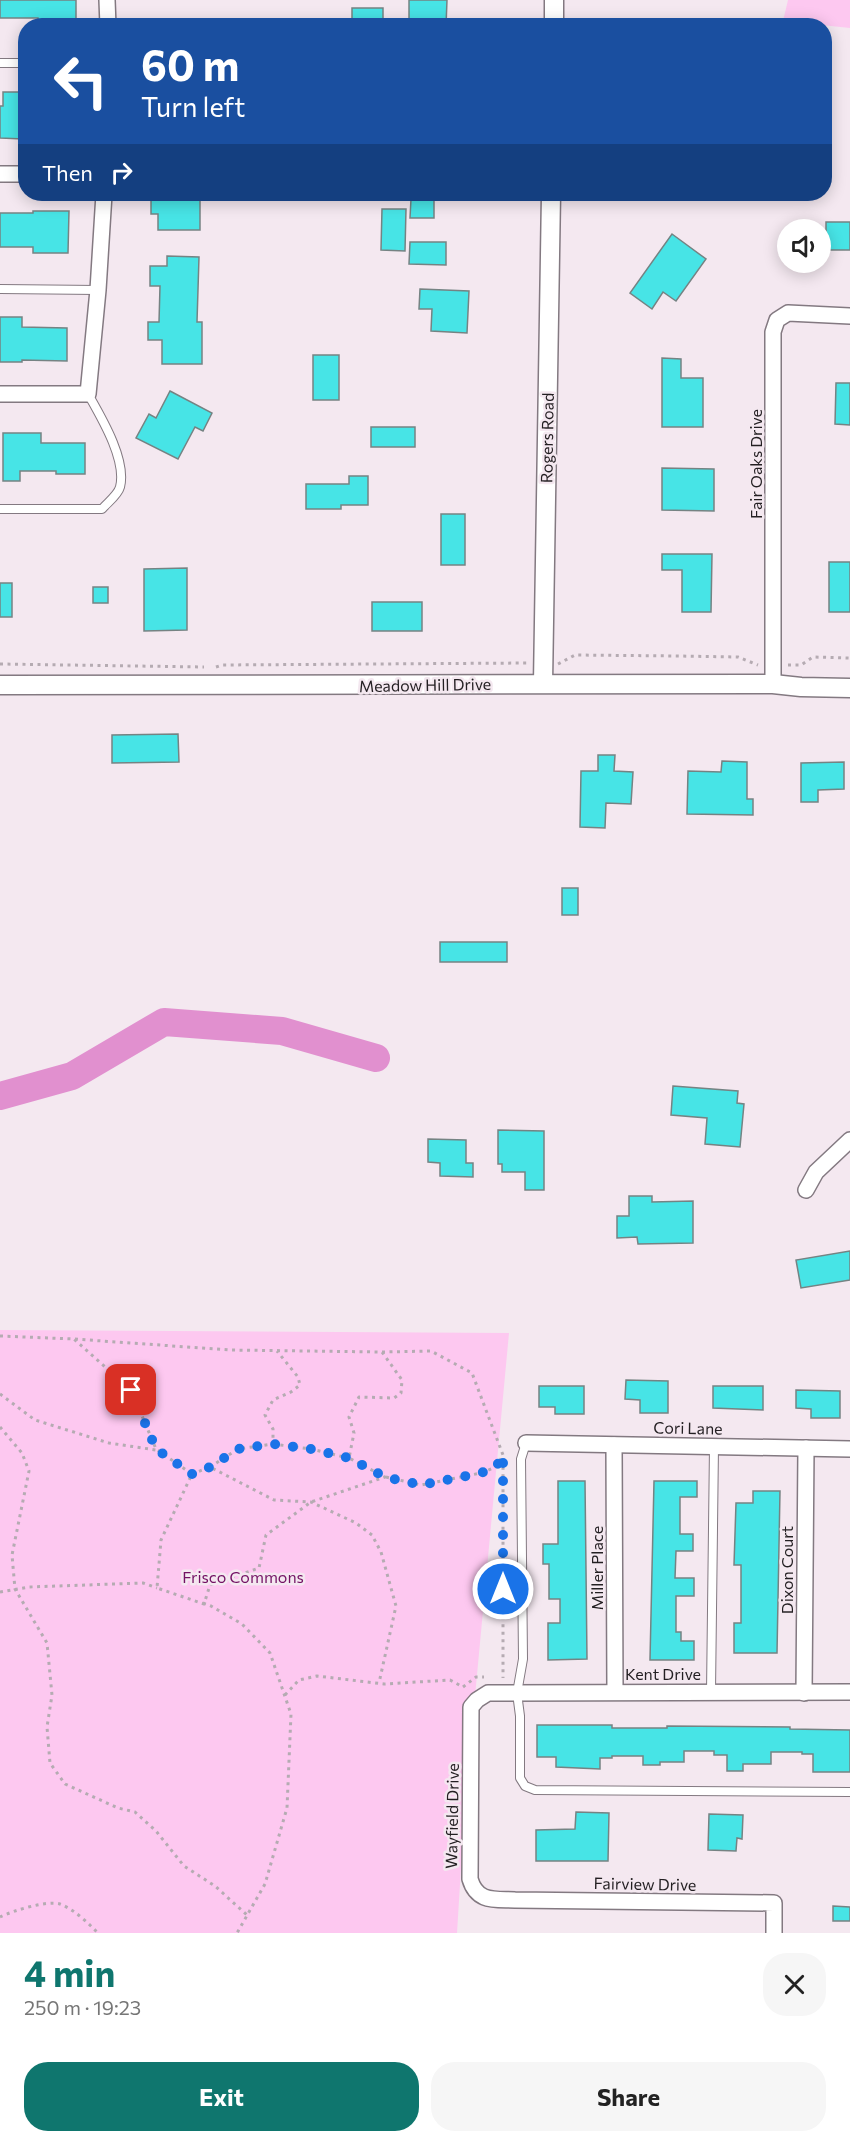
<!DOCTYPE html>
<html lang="en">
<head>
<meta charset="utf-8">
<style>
	:root { --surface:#fff; --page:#f6f6f6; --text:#222; --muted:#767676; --accent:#0f766e }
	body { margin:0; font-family:Commissioner,sans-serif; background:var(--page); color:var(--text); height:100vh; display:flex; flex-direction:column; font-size:22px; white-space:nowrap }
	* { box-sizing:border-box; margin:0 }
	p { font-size:20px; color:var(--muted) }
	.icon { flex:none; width:33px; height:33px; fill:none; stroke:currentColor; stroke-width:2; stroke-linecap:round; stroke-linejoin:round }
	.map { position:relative; height:1933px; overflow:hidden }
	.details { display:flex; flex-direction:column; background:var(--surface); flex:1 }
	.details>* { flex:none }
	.guide { position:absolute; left:18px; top:18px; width:814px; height:183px; border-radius:24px; box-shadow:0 3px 15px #0003; background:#1a4fa0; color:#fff; overflow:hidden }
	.fabs { position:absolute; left:777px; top:219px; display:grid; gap:12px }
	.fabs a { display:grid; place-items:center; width:54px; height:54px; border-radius:50%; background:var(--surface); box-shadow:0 3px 15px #0003; font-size:30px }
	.pin { position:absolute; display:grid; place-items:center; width:51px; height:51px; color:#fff; margin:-26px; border-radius:12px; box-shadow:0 3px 9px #0006 }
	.me { position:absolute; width:66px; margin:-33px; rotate:0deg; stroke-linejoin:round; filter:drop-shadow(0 0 4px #0008) }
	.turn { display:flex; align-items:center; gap:21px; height:126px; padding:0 24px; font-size:27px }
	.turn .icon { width:78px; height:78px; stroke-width:2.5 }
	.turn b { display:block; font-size:42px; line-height:51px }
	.then { display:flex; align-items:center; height:57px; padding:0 24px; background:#0003; gap:12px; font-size:22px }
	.round { display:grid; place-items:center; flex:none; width:63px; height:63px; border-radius:24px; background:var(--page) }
	.head { display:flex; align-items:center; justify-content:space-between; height:102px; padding:0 24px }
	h1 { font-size:36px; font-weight:700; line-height:45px; color:var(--accent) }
	.primary-button { display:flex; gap:12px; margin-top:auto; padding:12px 24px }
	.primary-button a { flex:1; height:69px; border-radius:24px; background:var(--accent); color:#fff; font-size:24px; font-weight:700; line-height:69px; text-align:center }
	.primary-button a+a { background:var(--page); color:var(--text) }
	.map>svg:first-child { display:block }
	.green { fill:#fdc8f0 }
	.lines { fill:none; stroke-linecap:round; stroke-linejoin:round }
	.river { stroke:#e190cf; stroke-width:28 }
	.building { fill:#47e4e6; stroke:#758383; stroke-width:1.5 }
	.service-casing { stroke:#837981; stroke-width:10 }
	.minor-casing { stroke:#837981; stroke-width:18 }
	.tertiary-casing { stroke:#837981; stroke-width:21 }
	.path { stroke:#b5abb2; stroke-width:3; stroke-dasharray:3 4.5; stroke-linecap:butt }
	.service { stroke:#fff; stroke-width:8 }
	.minor { stroke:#fff; stroke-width:15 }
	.tertiary { stroke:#fff; stroke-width:18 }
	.route { stroke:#1a73e8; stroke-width:10; stroke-dasharray:0 18 }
	.labels { text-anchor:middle; stroke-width:5; stroke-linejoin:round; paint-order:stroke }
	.street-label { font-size:16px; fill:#231f22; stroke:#f4e8f0 }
	.park-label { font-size:16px; fill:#731164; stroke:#f4e8f0 }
</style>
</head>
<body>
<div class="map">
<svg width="850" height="1933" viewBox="0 0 850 1933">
	<rect width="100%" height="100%" fill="#f4e8f0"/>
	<g class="green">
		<path d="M788,0H850V28L783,21Z"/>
		<path d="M0,1330L509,1333L465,1803L457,1933H0Z"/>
	</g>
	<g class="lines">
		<path class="river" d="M0,1096L72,1076L164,1022L282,1031L376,1058"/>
	</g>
	<g class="building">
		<path d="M0,0H76V26H38V18H0Z"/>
		<path d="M409,0H447L446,26H409Z"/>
		<rect x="352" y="8" width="31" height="18"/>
		<path d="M3,92H24L23,139L0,138V106H3Z"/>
		<path d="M151,194H200V230H158V214H151Z"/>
		<path d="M411,199L434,200V218H410Z"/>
		<path d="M382,209H406L405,251L381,250Z"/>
		<path d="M33,211H69L68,253H33V247H0V213H33Z"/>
		<rect x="826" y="222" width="24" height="28"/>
		<path d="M672,234L706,259L676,301L663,292L652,309L630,293Z"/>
		<path d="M410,242H446V265L409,264Z"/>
		<path d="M167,256L199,257L197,322H202V364H162V340H148V322H159L160,286H150V266H167Z"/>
		<path d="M420,289L469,291L467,333L431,331L432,309H419Z"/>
		<path d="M0,317H22V327L67,328V361L22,360V362H0Z"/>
		<rect x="313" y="355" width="26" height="45"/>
		<path d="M662,358L681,359V378H703V427H662Z"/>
		<path d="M836,383H850V425L835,424Z"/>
		<path d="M170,391L212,413L203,431L195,427L178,459L136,438L149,414L156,418Z"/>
		<rect x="371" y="427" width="44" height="20"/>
		<path d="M3,433H41V443H85V474H56V471H20V481H3Z"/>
		<path d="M662,468L714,469V511L662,510Z"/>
		<path d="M349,476H368V505H341V509H306V484H349Z"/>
		<rect x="441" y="514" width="24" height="51"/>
		<path d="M662,554H712L711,612H682V570H662Z"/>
		<rect x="829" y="562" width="21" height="50"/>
		<path d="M187,568V630L144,631V569Z"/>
		<rect x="0" y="583" width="12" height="34"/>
		<rect x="93" y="587" width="15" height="16"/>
		<rect x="372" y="602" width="50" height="29"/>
		<path d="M178,734L179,762L112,763V735Z"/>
		<path d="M598,755H615L614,771L633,772L631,804L606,803L605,828L580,827L581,771H598Z"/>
		<path d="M722,761L747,762V799H753V815L687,814L688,771L721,772Z"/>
		<path d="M844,762V789L818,790V802H801V763Z"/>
		<rect x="562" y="888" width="16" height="27"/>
		<rect x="440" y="942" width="67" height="20"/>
		<path d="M673,1086L738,1091L737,1103L744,1104L740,1147L705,1144L707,1118L671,1115Z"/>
		<path d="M498,1130L544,1131V1190H525V1172H502V1164H498Z"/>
		<path d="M428,1139L466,1140V1163H473V1177L440,1176V1163L428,1162Z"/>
		<path d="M629,1196H652V1202L693,1201V1243L638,1244L637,1237L617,1238V1216H629Z"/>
		<path d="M850,1251V1280L801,1288L796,1260Z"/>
		<path d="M626,1380L668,1381V1413H640V1400L625,1399Z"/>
		<path d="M539,1386H584V1414H555V1407H539Z"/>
		<path d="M713,1386H763V1410L713,1408Z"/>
		<path d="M796,1390L840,1391V1418H811V1409L796,1408Z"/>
		<path d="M558,1481H585L587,1659L548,1660V1623H560V1599H549V1564H543V1544H558Z"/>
		<path d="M654,1481H697V1497H680V1534H693V1551H676L675,1578H694V1596H676V1632H681V1641H694V1660H650Z"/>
		<path d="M753,1491H780L777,1653H734V1623H741V1565H734L736,1503H753Z"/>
		<path d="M537,1725H612V1728H667V1726L790,1727V1729L850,1730V1772H813V1754H802V1752H771V1764H743V1771H727V1755H714V1751H684V1762H660V1765H643V1756H612V1758H600V1769L556,1767V1757H537Z"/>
		<path d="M576,1812L609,1813L608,1861H536V1830L575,1829Z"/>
		<path d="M709,1814L743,1815L742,1839L737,1838L736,1851L708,1850Z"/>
		<path d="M833,1906L850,1907V1921H833Z"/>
	</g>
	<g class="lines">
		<g class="service-casing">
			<g id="service">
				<path d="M0,63H26"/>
				<path d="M0,289L98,290"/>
				<path d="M0,509H102C107,503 118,495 120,487C127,460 101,417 88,394"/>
				<path d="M526,1443L521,1459L523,1659L517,1693L520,1716V1778L525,1786L535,1790L850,1792"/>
				<path d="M711,1692L714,1446"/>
			</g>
		</g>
		<g class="minor-casing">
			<g id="minor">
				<path d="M107,0L108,26"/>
				<path d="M0,174H26"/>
				<path d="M0,394H88L98,290L104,194"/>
				<path d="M773,684V332L777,320L788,313L850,316"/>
				<path d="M806,1190L816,1172L850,1140"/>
				<path d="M526,1443L850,1449"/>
				<path d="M614,1445L615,1692"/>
				<path d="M804,1693L806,1448"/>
				<path d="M774,1933V1903L515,1900C495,1899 477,1903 470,1879L471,1707L477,1700L488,1693L850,1692"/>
			</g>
		</g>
		<g class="tertiary-casing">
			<g id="tertiary">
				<path d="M554,26V0"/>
				<path d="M543,683L551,194"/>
				<path d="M0,685L773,684L801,687L850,688"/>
			</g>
		</g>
		<g class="path">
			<path d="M0,664L204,667"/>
			<path d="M558,664L575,655L678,656L738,657L758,665"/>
			<path d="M788,665H801L813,657L850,658"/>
			<path d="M216,667L222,665L528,663"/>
			<path d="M0,1336L74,1339L230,1350L382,1352L402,1380L401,1393L394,1398L359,1397L349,1417L354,1433L349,1458L385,1477L311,1502L266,1535L259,1568L210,1585L204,1604L157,1588L161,1540L192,1474L156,1449L131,1390L74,1339"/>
			<path d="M382,1352L431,1351L472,1373L503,1455V1678"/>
			<path d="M0,1394L35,1420L109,1443L156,1450"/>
			<path d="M0,1427L22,1453L29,1471L12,1555L15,1589L47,1643L52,1695L47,1727L50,1763L65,1784L118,1808L135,1812L156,1831L184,1866L215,1886L247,1915"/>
			<path d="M273,1444L311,1449L348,1458"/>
			<path d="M210,1467L238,1449L273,1444V1429L265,1415L273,1400L291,1392L300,1385L298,1377L277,1351"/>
			<path d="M192,1474L210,1467L274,1500L311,1502L356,1523L372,1535L381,1552L396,1606L379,1683"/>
			<path d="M386,1477L421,1485L481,1473L496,1467L502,1457"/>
			<path d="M0,1592L29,1587L143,1583L157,1588"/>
			<path d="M203,1603L211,1606L242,1624L270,1653L291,1714L287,1808L265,1884L237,1933"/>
			<path d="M463,1687L476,1677H484"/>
			<path d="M285,1695L299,1680L317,1676L384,1684L450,1680L463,1687"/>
			<path d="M0,1917C12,1911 47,1900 60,1904C75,1910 87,1922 98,1933"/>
		</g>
		<use href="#service" class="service"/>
		<use href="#minor" class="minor"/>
		<use href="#tertiary" class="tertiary"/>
	</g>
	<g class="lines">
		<path class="route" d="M131,1390L156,1449L192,1474L210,1467L238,1449L273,1444L311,1449L349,1458L385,1477L421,1485L481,1473L496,1467L503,1455V1589"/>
	</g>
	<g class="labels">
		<g class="street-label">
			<text transform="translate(547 438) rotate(-89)" y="6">Rogers Road</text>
			<text transform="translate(756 464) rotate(-90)" y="6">Fair Oaks Drive</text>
			<text transform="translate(425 685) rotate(-1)" y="6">Meadow Hill Drive</text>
			<text transform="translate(688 1428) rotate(1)" y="6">Cori Lane</text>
			<text transform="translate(597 1568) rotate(-90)" y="6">Miller Place</text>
			<text transform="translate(787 1570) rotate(-90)" y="6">Dixon Court</text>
			<text x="663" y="1680">Kent Drive</text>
			<text transform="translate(452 1816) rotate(-89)" y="6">Wayfield Drive</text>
			<text transform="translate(645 1884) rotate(1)" y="6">Fairview Drive</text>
		</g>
		<g class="park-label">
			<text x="243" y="1583">Frisco Commons</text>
		</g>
	</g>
</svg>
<div class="fabs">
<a><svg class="icon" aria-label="sound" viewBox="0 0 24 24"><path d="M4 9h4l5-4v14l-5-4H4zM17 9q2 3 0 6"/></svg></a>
</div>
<div class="pin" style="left:131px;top:1390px;background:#d93025"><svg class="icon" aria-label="arrive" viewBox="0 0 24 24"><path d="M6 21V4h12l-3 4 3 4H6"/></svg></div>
<svg class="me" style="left:503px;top:1589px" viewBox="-20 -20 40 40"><circle r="17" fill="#1a73e8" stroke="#fff" stroke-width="3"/><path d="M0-11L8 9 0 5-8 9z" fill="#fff"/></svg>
<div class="guide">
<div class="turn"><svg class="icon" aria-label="left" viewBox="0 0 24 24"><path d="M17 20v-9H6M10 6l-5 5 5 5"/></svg><div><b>60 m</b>Turn left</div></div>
<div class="then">Then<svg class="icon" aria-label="right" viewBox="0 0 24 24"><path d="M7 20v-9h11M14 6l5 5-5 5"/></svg></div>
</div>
</div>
<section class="details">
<div class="head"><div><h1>4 min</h1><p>250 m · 19:23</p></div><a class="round"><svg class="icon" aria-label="close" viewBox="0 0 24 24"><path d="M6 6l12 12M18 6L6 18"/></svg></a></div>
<div class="primary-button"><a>Exit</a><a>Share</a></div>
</section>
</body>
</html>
